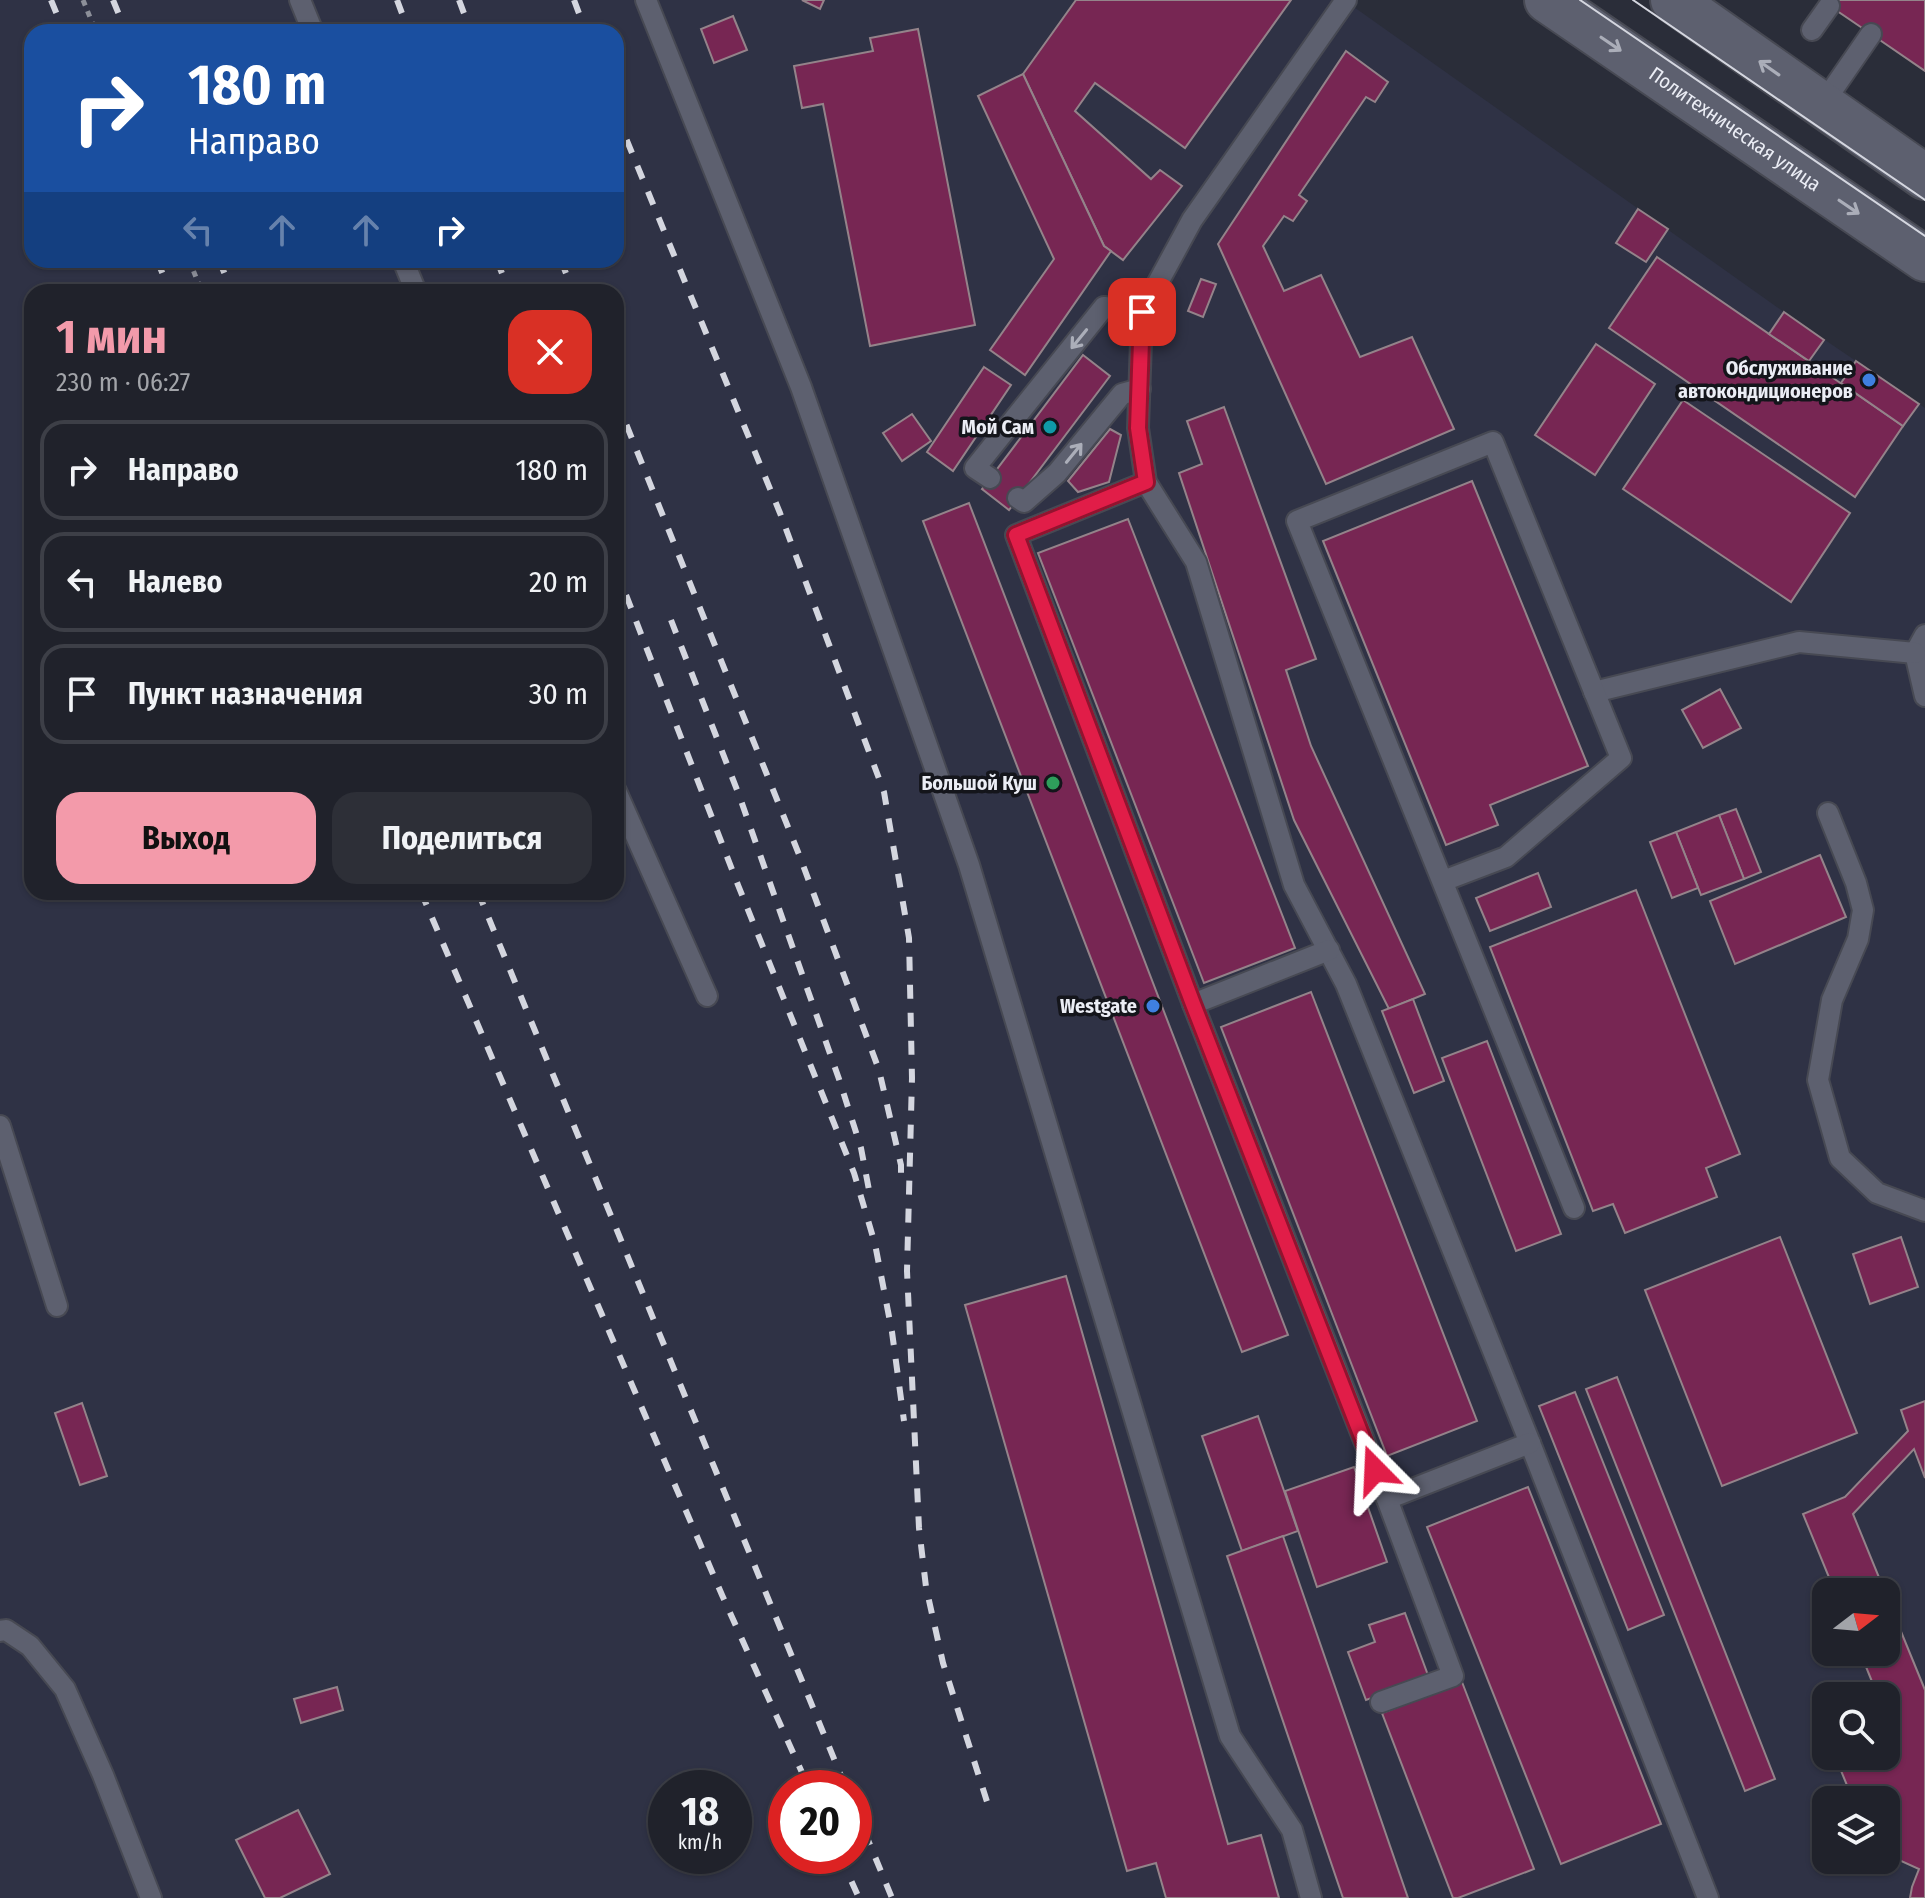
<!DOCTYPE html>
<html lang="ru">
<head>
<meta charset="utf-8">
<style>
	:root { --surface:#20222b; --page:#2d2f37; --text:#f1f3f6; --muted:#a2a4a9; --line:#3d3f47; --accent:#f39aaa }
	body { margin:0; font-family:"Fira Sans Condensed",sans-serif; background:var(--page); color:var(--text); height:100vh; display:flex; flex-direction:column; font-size:30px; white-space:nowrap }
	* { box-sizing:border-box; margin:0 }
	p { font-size:26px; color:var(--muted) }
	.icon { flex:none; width:44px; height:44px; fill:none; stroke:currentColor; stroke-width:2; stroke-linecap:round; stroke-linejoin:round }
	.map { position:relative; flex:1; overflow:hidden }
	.panel { position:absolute; left:24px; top:284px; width:600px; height:616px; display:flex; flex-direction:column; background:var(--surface); border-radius:24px; box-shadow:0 2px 6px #0004,0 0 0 2px var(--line) }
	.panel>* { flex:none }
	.banner { position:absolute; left:24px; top:24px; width:600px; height:244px; border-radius:24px; box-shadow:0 2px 6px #0004,0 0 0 2px var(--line); background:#1a4fa0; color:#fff; overflow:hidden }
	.needle { width:52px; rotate:74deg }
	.controls { position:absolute; left:1812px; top:1578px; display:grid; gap:16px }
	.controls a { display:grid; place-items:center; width:88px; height:88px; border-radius:16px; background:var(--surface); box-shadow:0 2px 6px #0004,0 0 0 2px var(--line); font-size:40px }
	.speed { position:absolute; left:648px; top:1770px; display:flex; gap:16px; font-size:40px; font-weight:700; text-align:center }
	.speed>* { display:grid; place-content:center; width:104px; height:104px; border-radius:50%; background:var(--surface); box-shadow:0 2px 6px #0004,0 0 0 2px var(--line); line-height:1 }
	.speed small { font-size:20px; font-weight:400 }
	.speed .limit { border:12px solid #d22; background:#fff; color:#111 }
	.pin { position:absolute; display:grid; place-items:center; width:68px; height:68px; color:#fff; margin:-34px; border-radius:16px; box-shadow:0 4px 12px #0006 }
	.me { position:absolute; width:88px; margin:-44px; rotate:339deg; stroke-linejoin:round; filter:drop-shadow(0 0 6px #0008) }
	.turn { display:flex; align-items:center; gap:28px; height:168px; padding:0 32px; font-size:36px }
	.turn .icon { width:104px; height:104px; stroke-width:2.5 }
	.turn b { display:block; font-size:56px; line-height:68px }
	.lanes { display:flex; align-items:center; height:76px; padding:0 32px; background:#0003; justify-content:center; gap:40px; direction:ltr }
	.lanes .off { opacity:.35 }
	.round { display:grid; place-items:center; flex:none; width:84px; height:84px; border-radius:24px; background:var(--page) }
	.head { display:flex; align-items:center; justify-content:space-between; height:136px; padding:0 32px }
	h1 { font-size:48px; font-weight:700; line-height:60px; color:var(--accent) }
	.button { display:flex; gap:16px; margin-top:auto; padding:16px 32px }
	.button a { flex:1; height:92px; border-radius:24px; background:var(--accent); color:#111; font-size:32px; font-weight:700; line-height:92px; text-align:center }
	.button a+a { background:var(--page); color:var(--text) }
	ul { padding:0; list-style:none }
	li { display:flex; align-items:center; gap:24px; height:100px; margin:0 16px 12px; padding:0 16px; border:4px solid var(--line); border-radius:24px }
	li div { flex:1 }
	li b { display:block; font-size:30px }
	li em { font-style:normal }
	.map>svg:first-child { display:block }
	.built { fill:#2f3245; fill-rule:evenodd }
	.building { fill:#772653; stroke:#94838a; stroke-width:2 }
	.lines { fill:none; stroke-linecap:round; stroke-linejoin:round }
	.service-casing { stroke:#474953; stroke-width:24 }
	.secondary-casing { stroke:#474953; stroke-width:48 }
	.path { stroke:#8c8f99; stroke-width:5; stroke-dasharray:6 6; stroke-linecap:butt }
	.service { stroke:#5d606f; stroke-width:20 }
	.secondary { stroke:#5d606f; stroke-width:44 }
	.tram { stroke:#d4d6df; stroke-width:2 }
	.rail { stroke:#d4d6df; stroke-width:6; stroke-dasharray:14 14; stroke-linecap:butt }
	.oneway { stroke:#abaeb9 }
	.route-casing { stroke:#92132f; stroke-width:20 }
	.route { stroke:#e11d48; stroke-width:14 }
	.shop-dot { fill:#3f7fe0; stroke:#14151b; stroke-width:3 }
	.culture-dot { fill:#0f9aa8; stroke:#14151b; stroke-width:3 }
	.leisure-dot { fill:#2e9e5b; stroke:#14151b; stroke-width:3 }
	.labels { text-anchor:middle; stroke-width:7; stroke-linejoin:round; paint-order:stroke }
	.street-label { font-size:20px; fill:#ebedf5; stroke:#14151b }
	.poi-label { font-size:20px; font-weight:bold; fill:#ebedf5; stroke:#14151b; text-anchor:end }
</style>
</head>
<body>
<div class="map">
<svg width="1925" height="1898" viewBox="0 0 1925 1898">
	<rect width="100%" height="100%" fill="#2a2d39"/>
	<path class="built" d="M0,0H1344L1784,312L1925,408V1898H0ZM32,32H616V260H32ZM32,292H616V892H32ZM1826,1592H1886V1652H1826ZM1826,1696H1886V1756H1826ZM666,1788H734V1856H666ZM786,1788H854V1856H786ZM1826,1800H1886V1860H1826Z"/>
	<g class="building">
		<path d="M802,0H824L820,9Z"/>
		<path d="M1076,0H1291L1185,148L1095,83L1075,111L1151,179L1160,170L1182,186L1123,260L1104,246L1023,74Z"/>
		<path d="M1821,0H1925V71L1871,34Z"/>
		<path d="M733,16L747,50L714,63L701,29Z"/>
		<path d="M918,29L975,325L870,346L823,104L802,108L794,66L873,51L870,38Z"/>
		<path d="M1346,51L1388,82L1375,102L1366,97L1299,195L1307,201L1293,221L1284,216L1263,246L1284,291L1321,275L1360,357L1412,337L1454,429L1326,484L1218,244Z"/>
		<path d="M1023,74L1104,246L1111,251L1025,375L990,350L1054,259L978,96Z"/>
		<path d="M1638,209L1668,229L1646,262L1616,243Z"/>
		<path d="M1657,257L1903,426L1855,497L1609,328Z"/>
		<path d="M1201,279L1216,284L1203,317L1188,311Z"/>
		<path d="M1784,312L1824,340L1809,361L1769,334Z"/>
		<path d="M1596,344L1655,384L1595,475L1535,435Z"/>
		<path d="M1083,355L1110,376L1009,510L982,489Z"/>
		<path d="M1856,361L1919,404L1903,426L1841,383Z"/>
		<path d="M984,367L1011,385L953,471L927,452Z"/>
		<path d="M1683,400L1850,513L1791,602L1623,489Z"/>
		<path d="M1224,407L1316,659L1286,670L1311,746L1425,994L1389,1009L1294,820L1179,473L1202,464L1187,421Z"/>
		<path d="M912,414L931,441L902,461L883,433Z"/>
		<path d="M1110,429L1121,435L1109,482L1078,492L1068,481Z"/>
		<path d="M1472,481L1588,766L1490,805L1498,825L1446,845L1323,541Z"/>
		<path d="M969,503L1288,1335L1242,1352L923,521Z"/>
		<path d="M1128,519L1295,948L1204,983L1038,553Z"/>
		<path d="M1720,689L1741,728L1703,748L1682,710Z"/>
		<path d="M1736,809L1761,872L1744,879L1719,815Z"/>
		<path d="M1719,815L1744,879L1701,895L1676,832Z"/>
		<path d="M1676,832L1698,888L1672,898L1650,842Z"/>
		<path d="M1820,855L1846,917L1735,964L1710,901Z"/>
		<path d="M1538,873L1551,907L1490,931L1476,898Z"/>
		<path d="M1636,890L1740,1154L1706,1168L1717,1197L1625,1233L1613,1204L1593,1211L1490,947Z"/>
		<path d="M1311,992L1477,1421L1387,1456L1221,1027Z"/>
		<path d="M1413,999L1444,1081L1414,1093L1382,1011Z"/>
		<path d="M1487,1041L1561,1234L1516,1251L1442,1058Z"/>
		<path d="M1780,1237L1857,1433L1722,1486L1645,1290Z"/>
		<path d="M1901,1237L1918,1287L1870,1304L1853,1254Z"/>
		<path d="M1066,1276L1228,1844L1261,1835L1279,1898H1166L1156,1863L1127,1871L965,1305Z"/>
		<path d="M1617,1377L1775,1779L1745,1791L1586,1389Z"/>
		<path d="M1575,1392L1664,1615L1628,1630L1539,1406Z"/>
		<path d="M1925,1401V1478L1914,1449L1853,1514L1885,1592H1835L1803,1514L1845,1497L1908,1431L1901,1410Z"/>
		<path d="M82,1403L107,1476L80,1485L55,1413Z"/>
		<path d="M1258,1416L1298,1531L1242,1551L1202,1436Z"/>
		<path d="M1354,1467L1387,1562L1317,1587L1285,1491Z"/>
		<path d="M1528,1487L1661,1824L1561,1864L1427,1527Z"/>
		<path d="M1283,1536L1408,1898H1343L1227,1556Z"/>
		<path d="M1886,1595L1925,1690V1898H1910L1912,1887L1919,1869L1890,1856L1886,1852V1800H1853L1835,1756H1886V1696H1843L1873,1684L1860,1652H1886Z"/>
		<path d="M1405,1613L1429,1678L1366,1700L1348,1652L1375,1642L1369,1625Z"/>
		<path d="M1462,1682L1534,1869L1458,1898H1453L1382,1713Z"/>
		<path d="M337,1687L343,1710L301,1723L294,1699Z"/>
		<path d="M1826,1703V1733L1815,1707Z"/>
		<path d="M298,1810L330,1874L280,1898H265L236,1840Z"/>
	</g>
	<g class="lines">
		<g class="service-casing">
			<g id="service">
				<path d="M300,0L313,32"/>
				<path d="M646,0L801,387L969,865L1230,1736L1292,1830L1311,1898"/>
				<path d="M1346,0L1192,220L1142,312L1138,428L1146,482L1196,562L1294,885L1346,984L1530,1443L1708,1898"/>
				<path d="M1812,30L1829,6"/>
				<path d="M1822,105L1871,34"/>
				<path d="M403,260L416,292"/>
				<path d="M990,478L975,468L1104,307L1142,312"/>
				<path d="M1146,482L1016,535L1193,1004"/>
				<path d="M1018,498L1024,502L1057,473L1122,394L1140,389"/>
				<path d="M1925,635L1915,653L1925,696"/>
				<path d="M1594,692L1799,642L1915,653"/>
				<path d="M616,791L707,996"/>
				<path d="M1828,813L1856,883L1863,910L1858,939L1832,1000L1818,1080L1840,1158L1877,1193L1925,1211"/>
				<path d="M1443,881L1506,857L1621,758L1493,442L1297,521L1574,1208"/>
				<path d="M1329,950L1193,1004L1387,1499"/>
				<path d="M0,1126L57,1306"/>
				<path d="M0,1631L6,1630L30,1646L65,1689L103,1775L151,1898"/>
				<path d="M1381,1702L1453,1676L1387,1499L1530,1443"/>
			</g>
		</g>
		<g class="secondary-casing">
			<g id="secondary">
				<path id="s1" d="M1547,0L1925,259"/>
				<path d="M1673,0L1925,177"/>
			</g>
		</g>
		<g class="path">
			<path d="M83,0L96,32"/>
			<path d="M189,260L202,292"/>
		</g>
		<use href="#service" class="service"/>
		<use href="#secondary" class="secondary"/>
		<g class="tram">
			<path d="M1580,0L1925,236"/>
			<path d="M1633,0L1925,200"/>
		</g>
		<g class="rail">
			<path d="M51,0L64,32"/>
			<path d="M113,0L126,32"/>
			<path d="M397,0L409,32"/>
			<path d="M459,0L471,32"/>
			<path d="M574,0L586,32"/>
			<path d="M616,114L780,513L884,792L909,938L912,1078L907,1271L919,1528L926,1587L943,1663L989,1808"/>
			<path d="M157,260L170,292"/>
			<path d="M219,260L232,292"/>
			<path d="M497,260L509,292"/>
			<path d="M561,260L573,292"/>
			<path d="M616,399L800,857L879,1070L901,1165V1175"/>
			<path d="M616,569L738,885L854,1173L875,1244L892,1332L904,1421"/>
			<path d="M671,620L739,795L839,1079L861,1148L869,1190"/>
			<path d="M421,892L722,1595L809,1788"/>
			<path d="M478,892L846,1788"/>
			<path d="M854,1806L892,1898"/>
			<path d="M840,1856L859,1898"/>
		</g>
	</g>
	<defs><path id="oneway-shaft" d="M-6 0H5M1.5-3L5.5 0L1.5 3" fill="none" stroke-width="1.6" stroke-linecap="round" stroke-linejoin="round" transform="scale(2)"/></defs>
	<g class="oneway">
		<use href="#oneway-shaft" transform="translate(1611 44) rotate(34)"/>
		<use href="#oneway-shaft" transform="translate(1769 68) rotate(-145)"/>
		<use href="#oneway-shaft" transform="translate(1849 207) rotate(34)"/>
		<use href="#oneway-shaft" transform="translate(1079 339) rotate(129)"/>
		<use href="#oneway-shaft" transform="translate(1074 453) rotate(-51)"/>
	</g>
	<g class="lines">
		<g class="route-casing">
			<path id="route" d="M1142,312L1138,428L1146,482L1016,535L1193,1004L1375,1470"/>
		</g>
		<use href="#route" class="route"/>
	</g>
	<g class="shop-dot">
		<circle cx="1869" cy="380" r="8"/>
		<circle cx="1153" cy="1006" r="8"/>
	</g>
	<circle class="culture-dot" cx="1050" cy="427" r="8"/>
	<circle class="leisure-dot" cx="1053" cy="783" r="8"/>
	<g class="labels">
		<g class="street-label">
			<text dy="7" stroke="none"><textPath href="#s1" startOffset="228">Политехническая улица</textPath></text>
		</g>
		<g class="poi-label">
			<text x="1853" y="375">Обслуживание<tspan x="1853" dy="23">автокондиционеров</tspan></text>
			<text x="1034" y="434">Мой Сам</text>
			<text x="1037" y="790">Большой Куш</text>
			<text x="1137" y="1013">Westgate</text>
		</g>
	</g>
</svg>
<div class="controls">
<a><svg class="needle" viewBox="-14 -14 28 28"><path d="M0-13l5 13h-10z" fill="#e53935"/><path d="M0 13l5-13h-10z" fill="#a2a4a9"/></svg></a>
<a><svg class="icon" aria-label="search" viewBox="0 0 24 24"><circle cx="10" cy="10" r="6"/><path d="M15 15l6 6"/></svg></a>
<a><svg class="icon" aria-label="layers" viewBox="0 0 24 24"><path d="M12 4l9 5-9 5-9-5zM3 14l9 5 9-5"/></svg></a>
</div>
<div class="speed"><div>18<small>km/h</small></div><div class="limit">20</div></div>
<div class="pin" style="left:1142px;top:312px;background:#d93025"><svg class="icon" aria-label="arrive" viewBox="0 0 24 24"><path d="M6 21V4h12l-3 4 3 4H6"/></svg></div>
<svg class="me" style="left:1375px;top:1470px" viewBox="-20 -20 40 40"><path d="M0-17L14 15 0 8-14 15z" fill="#e11d48" stroke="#fff" stroke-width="4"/></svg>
<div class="banner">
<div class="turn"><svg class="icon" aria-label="right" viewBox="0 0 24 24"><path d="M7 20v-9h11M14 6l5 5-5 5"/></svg><div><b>180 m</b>Направо</div></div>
<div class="lanes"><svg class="icon off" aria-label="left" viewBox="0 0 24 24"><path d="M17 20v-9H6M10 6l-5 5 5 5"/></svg><svg class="icon off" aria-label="ahead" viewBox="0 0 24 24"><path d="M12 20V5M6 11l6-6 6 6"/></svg><svg class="icon off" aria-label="ahead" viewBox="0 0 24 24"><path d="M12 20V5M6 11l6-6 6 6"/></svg><svg class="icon" aria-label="right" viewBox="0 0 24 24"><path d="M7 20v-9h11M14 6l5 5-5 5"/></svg></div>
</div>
<section class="panel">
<div class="head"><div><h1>1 мин</h1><p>230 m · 06:27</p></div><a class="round" style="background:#d93025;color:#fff"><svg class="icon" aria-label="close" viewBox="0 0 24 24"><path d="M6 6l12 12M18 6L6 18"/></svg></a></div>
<ul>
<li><svg class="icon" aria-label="right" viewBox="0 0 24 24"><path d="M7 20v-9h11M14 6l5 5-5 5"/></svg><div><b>Направо</b></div><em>180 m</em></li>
<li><svg class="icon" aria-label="left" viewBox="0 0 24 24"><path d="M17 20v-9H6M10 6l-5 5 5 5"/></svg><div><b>Налево</b></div><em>20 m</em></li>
<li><svg class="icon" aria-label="arrive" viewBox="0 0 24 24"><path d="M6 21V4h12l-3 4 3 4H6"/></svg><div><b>Пункт назначения</b></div><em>30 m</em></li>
</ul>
<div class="button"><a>Выход</a><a>Поделиться</a></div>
</section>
</div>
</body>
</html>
